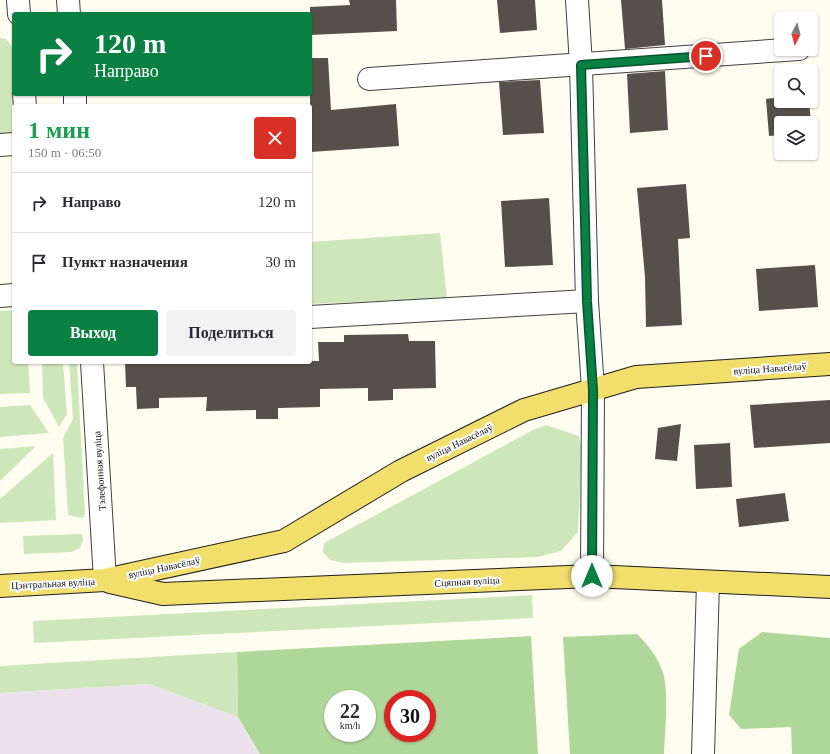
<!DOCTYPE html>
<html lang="ru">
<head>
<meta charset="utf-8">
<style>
	:root { --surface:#fff; --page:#f2f2f3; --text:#2b2b33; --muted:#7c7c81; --line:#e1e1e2; --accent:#0b8043 }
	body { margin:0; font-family:Georgia,serif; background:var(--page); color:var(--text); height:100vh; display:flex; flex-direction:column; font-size:15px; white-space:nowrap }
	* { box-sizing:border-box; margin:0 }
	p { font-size:13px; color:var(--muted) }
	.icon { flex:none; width:22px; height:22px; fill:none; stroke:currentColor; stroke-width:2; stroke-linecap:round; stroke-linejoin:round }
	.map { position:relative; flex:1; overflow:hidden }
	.details { position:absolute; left:12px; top:104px; width:300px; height:260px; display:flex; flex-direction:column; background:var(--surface); border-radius:4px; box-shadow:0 1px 3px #0004 }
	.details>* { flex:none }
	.banner { position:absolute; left:12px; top:12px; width:300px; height:84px; border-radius:4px; box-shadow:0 1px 3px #0004; background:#0b8043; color:#fff; overflow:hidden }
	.needle { width:26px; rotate:186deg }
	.fabs { position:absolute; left:774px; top:12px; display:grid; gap:8px }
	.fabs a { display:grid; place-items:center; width:44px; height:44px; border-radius:4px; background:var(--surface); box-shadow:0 1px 3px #0004; font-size:20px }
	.speed { position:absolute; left:324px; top:690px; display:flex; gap:8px; font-size:20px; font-weight:700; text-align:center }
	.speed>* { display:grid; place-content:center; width:52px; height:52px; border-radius:50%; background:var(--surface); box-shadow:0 1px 3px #0004; line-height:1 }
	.speed small { font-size:10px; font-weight:400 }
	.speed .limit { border:6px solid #d22; background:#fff; color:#111 }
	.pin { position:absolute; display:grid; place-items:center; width:34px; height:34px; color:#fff; margin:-17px; border:2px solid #fff; border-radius:50%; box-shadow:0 1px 4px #0007 }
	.me { position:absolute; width:44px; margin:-22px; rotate:0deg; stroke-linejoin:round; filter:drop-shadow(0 0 3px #0008) }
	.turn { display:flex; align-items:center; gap:14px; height:84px; padding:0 16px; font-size:18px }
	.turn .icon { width:52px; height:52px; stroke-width:2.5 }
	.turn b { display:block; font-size:28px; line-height:34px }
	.round { display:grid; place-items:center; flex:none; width:42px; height:42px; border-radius:4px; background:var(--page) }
	.summary { display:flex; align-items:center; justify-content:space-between; height:68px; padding:0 16px }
	h1 { font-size:24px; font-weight:600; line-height:30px; color:#1e9e55 }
	.primary-button { display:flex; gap:8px; margin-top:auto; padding:8px 16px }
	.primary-button a { flex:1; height:46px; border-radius:4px; background:var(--accent); color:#fff; font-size:16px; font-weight:600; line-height:46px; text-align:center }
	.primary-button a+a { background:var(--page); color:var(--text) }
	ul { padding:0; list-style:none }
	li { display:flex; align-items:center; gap:12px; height:60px; padding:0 16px; border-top:1px solid var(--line) }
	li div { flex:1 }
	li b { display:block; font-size:15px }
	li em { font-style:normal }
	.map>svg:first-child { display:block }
	.industrial { fill:#ece2ec }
	.green { fill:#cde7ba }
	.forest { fill:#afd79a; fill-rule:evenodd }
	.building { fill:#56504a }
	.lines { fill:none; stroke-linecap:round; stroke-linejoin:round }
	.minor-casing { stroke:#404040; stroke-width:24 }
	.major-casing { stroke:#1e1e1e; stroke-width:24 }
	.minor { stroke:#fff; stroke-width:22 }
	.major { stroke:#f1de6b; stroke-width:22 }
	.route-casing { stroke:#07532c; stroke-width:10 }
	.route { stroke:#0b8043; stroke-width:7 }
	.labels { text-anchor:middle; stroke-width:4; stroke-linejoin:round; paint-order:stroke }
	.street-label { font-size:10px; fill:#0d0d0d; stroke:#fff }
</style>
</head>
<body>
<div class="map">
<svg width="830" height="754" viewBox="0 0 830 754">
	<rect width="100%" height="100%" fill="#fefdef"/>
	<path class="industrial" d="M149,684L238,717L260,754H0V693Z"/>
	<g class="green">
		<path d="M0,38L6,39L13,48L14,132L13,135L0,141Z"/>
		<path d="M440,233L447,298L310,304V242Z"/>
		<path d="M14,310V362H28L30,393L0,394V311Z"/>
		<path d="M42,362H63L67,414L59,427L43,398Z"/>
		<path d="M69,362H77L85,516L82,518L68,515L63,438L73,419Z"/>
		<path d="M30,405L49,433L0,437V407Z"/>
		<path d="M546,425L579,436L582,449L578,532L561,551L538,557L343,563L330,560L323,552L324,543L533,430Z"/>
		<path d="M36,446L0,481V449Z"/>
		<path d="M53,453L56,520L0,523V499Z"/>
		<path d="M82,534L83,540L80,548L71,552L24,554L23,536Z"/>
		<path d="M532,595L533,618L34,643L33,621Z"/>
		<path d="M237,652L238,717L149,684L0,693V666Z"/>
	</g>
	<g class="forest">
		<path d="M762,632L830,638V754H792L791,727L741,729L729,715L739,649Z"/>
		<path d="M637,634C648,645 658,657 663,673C669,692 665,733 664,754H570L563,637Z"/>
		<path d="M531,636L538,754H260L238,717L237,652ZM333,699H367V733H333ZM393,699H427V733H393Z"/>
	</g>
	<g class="building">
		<path d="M349,0H396L397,31L310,35V7L350,5Z"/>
		<path d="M497,0H535L537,30L500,33Z"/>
		<path d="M621,0H662L665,45L625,49Z"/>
		<path d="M310,58H328L331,110L396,104L399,146L310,152Z"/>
		<path d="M665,71L668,130L630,133L627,74Z"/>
		<path d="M540,80L544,133L503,135L499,82Z"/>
		<path d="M781,97V101H809L811,123H781V135L769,136L766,99Z"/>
		<path d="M686,184L690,238L678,239L682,325L646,327L645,277L637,188Z"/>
		<path d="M549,198L553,265L505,267L501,201Z"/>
		<path d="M815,265L818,307L759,311L756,269Z"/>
		<path d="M408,334L409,341H435L436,388L393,389V400L368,401V388L320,389V407L278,408V419H256V410L206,411L207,397L159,398V408L137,409L136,387H126L125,362L319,361L318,342H344V335Z"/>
		<path d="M830,400V443L754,448L750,405Z"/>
		<path d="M681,424L677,461L655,459L658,428Z"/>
		<path d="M730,443L732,487L696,489L694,445Z"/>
		<path d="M785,493L789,521L739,527L736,499Z"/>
	</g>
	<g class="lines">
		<g class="minor-casing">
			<g id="minor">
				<path d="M18,0L19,14"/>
				<path d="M68,0L69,14"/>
				<path d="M577,0L581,65L587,301L593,389L592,576"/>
				<path d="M369,79L799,49"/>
				<path d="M24,94L25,106"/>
				<path d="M75,94V106"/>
				<path d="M0,145L14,144"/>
				<path d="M0,296L14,295"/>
				<path d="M310,317L587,301"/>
				<path d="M92,362L105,580"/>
				<path d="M703,754L708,582"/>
			</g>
		</g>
		<g class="major-casing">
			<g id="major">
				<path d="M110,582L163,594L592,576L830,587"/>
				<path d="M0,586L105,580L284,541L401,471L524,410L636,377L830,364"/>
			</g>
		</g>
		<use href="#minor" class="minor"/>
		<use href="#major" class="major"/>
	</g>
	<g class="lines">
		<g class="route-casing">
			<path id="route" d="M592,576L593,390L587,301L581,65L706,56"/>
		</g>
		<use href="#route" class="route"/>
	</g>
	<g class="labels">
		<g class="street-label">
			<text transform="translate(770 368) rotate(-4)" y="4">вуліца Навасёлаў</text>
			<text transform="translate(459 442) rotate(-26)" y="4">вуліца Навасёлаў</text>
			<text transform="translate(99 471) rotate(-94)" y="4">Тэлефонная вуліца</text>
			<text transform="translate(164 567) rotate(-12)" y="4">вуліца Навасёлаў</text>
			<text transform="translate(467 581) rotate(-3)" y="4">Сцяпная вуліца</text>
			<text transform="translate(53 583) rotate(-3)" y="4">Цэнтральная вуліца</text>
		</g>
	</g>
</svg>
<div class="fabs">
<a><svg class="needle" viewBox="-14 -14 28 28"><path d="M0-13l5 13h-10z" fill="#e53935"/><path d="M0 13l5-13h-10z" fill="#7c7c81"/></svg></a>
<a><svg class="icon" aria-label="search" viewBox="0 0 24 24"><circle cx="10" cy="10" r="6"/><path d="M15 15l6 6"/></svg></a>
<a><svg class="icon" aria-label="layers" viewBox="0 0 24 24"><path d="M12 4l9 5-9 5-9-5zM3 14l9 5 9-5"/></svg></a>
</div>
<div class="speed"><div>22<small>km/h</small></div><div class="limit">30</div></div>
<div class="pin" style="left:706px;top:56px;background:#d93025"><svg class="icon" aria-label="arrive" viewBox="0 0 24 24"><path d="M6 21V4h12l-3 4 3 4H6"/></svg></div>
<svg class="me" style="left:592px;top:576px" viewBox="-20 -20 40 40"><circle r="19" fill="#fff"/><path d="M0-13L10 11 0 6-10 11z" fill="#0b8043"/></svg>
<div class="banner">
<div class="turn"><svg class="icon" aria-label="right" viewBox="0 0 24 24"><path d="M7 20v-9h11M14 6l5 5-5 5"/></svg><div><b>120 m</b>Направо</div></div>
</div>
<section class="details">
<div class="summary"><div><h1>1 мин</h1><p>150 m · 06:50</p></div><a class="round" style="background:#d93025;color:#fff"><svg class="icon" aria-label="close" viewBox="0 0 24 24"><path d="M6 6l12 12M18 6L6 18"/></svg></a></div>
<ul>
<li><svg class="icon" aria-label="right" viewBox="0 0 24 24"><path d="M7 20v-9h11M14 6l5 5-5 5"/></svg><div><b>Направо</b></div><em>120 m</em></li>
<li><svg class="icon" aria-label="arrive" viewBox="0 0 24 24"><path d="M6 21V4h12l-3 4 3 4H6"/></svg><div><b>Пункт назначения</b></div><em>30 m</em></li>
</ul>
<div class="primary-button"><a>Выход</a><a>Поделиться</a></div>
</section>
</div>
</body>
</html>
